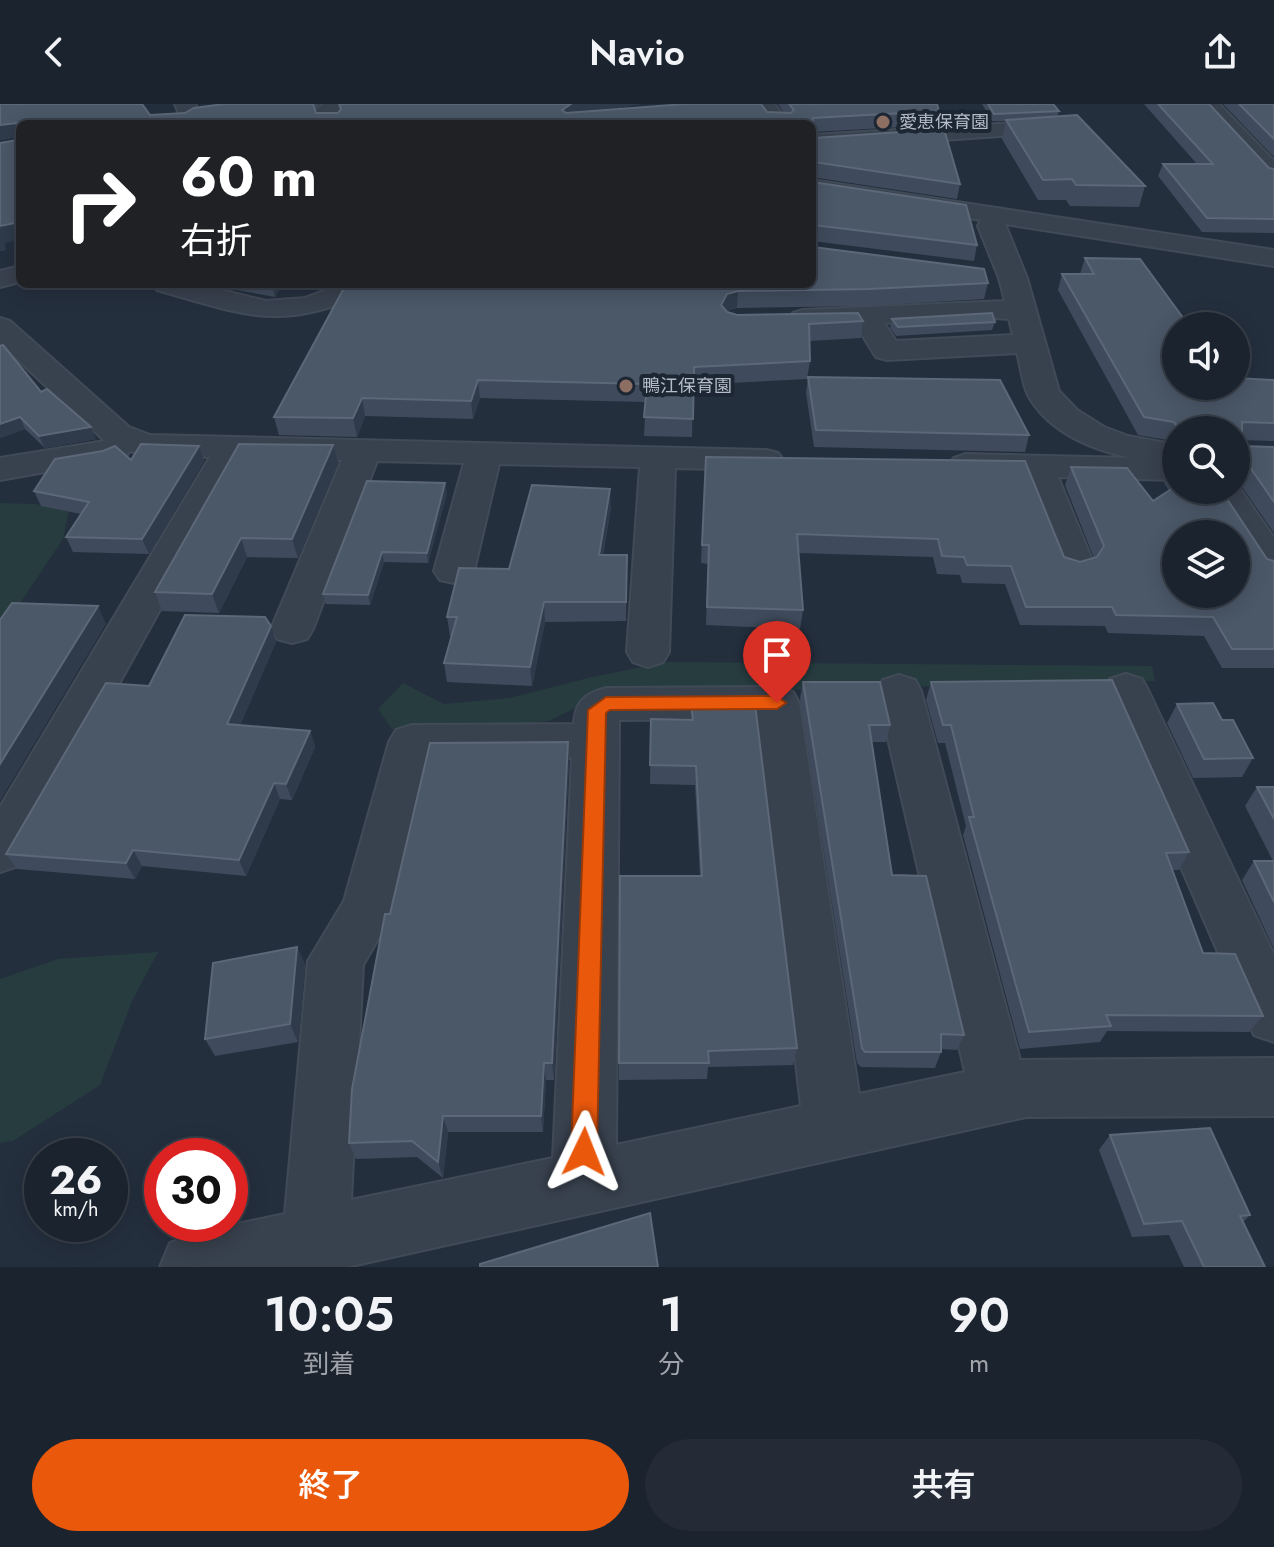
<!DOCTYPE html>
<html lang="ja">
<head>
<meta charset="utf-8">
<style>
	:root { --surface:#1b232e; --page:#242b36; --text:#f1f3f6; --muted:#a0a4aa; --line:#39404a; --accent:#ea580c }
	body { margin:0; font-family:Jost,"Noto Sans JP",sans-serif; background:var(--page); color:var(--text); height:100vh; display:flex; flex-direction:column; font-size:30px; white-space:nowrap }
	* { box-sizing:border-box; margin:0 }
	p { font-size:26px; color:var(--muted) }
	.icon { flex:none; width:44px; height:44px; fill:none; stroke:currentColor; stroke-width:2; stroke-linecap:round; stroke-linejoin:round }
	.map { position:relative; height:1163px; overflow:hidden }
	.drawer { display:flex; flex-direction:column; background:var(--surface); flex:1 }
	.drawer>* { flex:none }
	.top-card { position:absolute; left:16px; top:16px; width:800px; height:168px; border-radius:12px; box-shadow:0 4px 20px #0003,0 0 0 2px var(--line); background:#202124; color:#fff; overflow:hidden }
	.buttons { position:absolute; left:1162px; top:208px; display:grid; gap:16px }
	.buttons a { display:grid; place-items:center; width:88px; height:88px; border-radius:50%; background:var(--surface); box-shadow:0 4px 20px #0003,0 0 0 2px var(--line); font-size:40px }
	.speed { position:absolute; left:24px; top:1034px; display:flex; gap:16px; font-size:40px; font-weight:700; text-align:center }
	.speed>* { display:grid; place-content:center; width:104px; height:104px; border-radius:50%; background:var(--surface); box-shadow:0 4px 20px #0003,0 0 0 2px var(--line); line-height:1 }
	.speed small { font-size:20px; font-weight:400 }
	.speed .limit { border:12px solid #d22; background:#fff; color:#111 }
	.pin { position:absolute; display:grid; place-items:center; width:68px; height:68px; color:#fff; margin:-82px -34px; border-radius:50% 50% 50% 0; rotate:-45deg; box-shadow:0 0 8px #0007 }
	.pin .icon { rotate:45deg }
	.me { position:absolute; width:88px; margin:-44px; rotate:2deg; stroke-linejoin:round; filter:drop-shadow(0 0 6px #0008) }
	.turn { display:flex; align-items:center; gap:28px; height:168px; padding:0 32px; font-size:36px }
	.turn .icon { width:104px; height:104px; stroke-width:2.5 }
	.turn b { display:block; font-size:56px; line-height:68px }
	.eta { display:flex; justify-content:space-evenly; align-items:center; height:136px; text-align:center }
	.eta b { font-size:48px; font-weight:600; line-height:56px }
	.button { display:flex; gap:16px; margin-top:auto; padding:16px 32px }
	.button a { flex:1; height:92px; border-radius:48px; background:var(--accent); color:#fff; font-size:32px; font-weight:600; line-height:92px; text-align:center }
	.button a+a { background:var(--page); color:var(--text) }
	header { display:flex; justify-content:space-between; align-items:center; height:104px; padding:0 32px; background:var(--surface); font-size:36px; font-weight:600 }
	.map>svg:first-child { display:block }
	.green { fill:#263c3f }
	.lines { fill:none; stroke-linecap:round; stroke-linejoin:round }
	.minor-casing { stroke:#414a57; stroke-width:4 }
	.minor { fill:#38414e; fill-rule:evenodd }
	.wall { fill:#3f4b5c }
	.shaded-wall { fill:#2f3b4b }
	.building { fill:#4b5868; stroke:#5c6777; stroke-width:2; fill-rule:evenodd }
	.route { fill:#ea580c; stroke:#983908; stroke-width:2 }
	.education-dot { fill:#8d6e63; stroke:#1d2633; stroke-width:3 }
	.labels { text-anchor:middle; stroke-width:8; stroke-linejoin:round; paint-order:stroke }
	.far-poi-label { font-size:18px; fill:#b4bcc9; stroke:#1d2633; text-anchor:start }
</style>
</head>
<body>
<header><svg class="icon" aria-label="back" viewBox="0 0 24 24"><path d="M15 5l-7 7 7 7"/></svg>Navio<svg class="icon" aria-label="share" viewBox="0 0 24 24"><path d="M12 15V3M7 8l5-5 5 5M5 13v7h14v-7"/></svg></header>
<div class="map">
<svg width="1274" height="1163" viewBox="0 0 1274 1163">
	<rect width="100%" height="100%" fill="#242f3e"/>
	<g class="green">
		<path d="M0,399L36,400L69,407L63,435L0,529Z"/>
		<path d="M667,558L1152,562L1155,577L603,590L549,617L453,626L392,625L378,605L403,579L444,600L510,594L592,573Z"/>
		<path d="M158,848L132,897L100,981L13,1037L0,1039V875L58,855Z"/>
	</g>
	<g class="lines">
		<g class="minor-casing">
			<g id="minor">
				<path d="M175,0H195L201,13L189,20H155L158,15L179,10Z"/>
				<path d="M324,0H374L371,4L337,10L341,20H319L315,6Z"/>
				<path d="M753,0H774L790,20H768Z"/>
				<path d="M1198,0H1219L1274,57V77L1266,75Z"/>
				<path d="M1065,16L1073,17L1076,22L1073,27L812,45V31Z"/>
				<path d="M812,76L1274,146V162L1005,120L1027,174L1059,287L1077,306L1104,323L1128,332L1166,339L1171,346L1163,354H1176V376L1058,373L1094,461L1088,470L1074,473L1060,470L1022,373L954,368L948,361L954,354L966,350L1132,354C1093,346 1049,329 1028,291C1022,279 1021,262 1017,249L887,256L876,253L856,221L803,224L793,221L788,215L793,209L803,206L1005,197L999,174L978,122L981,116L812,90ZM995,214L1009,215L1013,231L896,237L884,219Z"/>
				<path d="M20,162V178L0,183V167Z"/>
				<path d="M153,180H197L266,197L305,194L343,180H381L377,186C280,227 254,214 157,186Z"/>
				<path d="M0,214L10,217L129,323L150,331L766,346L778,349L783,356L778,363L766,366L675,364L669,548L663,558L648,563L633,558L627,548L640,363L499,360L474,467L468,476L454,479L440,476L434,467L464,359L377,357L313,525L307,535L292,539L277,535L271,525L342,356L244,354L18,762L0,768V703L210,353L145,351L130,347L125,353L113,356L0,376V354L105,337L0,239Z"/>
				<path d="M1236,379L1274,434V475L1260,472L1205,386H1236Z"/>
				<path d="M1126,570L1142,575L1148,586L1274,851V938L1254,931L1104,586L1110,575Z"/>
				<path d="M899,571L915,576L921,587L1020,956L1274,954V1012L1026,1013L347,1163H160L170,1139L194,1129L285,1110L308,857L344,797L389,638L396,626L412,621L574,620C575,597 585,590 606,584L777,583L793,588L799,599L859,990L965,968L877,587L883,576ZM756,615L801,1002L616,1041L619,616ZM572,654L553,1054L351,1096L363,861L396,804L431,655Z"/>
			</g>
		</g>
		<use href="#minor" class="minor"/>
	</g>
	<g class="wall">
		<path d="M0,0H142L150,11L185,9L194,4L224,0H320L314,4L316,9H338L340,7L339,0H640L601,7L685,0H761L767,8L784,9L778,0H937L939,7L937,21L812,28V20H20V135L4,139L6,146L0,147V39L17,36V33L0,36Z"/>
		<path d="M982,0H1053L1059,7L1057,13L1145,82L1139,103L1070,102L1066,96H1038L1002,35L1006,17H992Z"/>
		<path d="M1144,0H1209L1269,64L1274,65V129L1202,128L1158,72L1163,60H1197Z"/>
		<path d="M1223,0H1274V53Z"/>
		<path d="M812,32L814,34L960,80L957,95L812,73Z"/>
		<path d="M812,76L977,141L974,157L812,137Z"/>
		<path d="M813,143L988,179L984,195L866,202L737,204L726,207L737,211L863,217L861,234L809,237L810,257L807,275L693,281L692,333L644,332L646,298L480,294L473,315L365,312L357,333L279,331L274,313Z"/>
		<path d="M1085,154L1176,282L1274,276V337L1242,336V342L1274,343V429L1238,377L1236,378V326H1176V352L1170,351L1173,345L1167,336L1138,331L1058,186L1062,170H1080Z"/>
		<path d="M216,180H283L275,193L226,184Z"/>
		<path d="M892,215L995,218L992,226L896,232L890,224Z"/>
		<path d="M808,273L1029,331L1025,348L814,343L806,289Z"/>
		<path d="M41,288L96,335L45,344L25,325L0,334Z"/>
		<path d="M333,341L338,359L298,454L247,453L219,509L162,507L155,488Z"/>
		<path d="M199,342L204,357L149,450L73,448L66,433L81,410L41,402L34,387L131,356Z"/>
		<path d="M706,353L1080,458L1094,454L1065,381L1071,363L1153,397L1169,386L1164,379L1172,361H1176V386L1267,455L1274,457V564H1222L1204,532L1108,529L1105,522L1020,521L1005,480L962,479L960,471L937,470L933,453L798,449L803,506L800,525L706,521L708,460L701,459Z"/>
		<path d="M447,389L428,459L384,458L370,501L326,500L323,490Z"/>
		<path d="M611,403L603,451H627L626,517L545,518L532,582L447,578L444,559L451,532H450L447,513L509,465Z"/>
		<path d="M276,538L240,621L310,627L315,643L292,696L280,695L246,772L142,762L135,775L17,765L6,750L149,582Z"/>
		<path d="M803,578L890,621L886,638H872L892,771L964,931L957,946L941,945V948L935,964L861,963L857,959L800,595Z"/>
		<path d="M931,578L1189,748L1179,766H1172L1203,849L1263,912L1249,928L1107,927L1100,938L1020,945L963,731L966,722L945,639H938L926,596Z"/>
		<path d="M691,600L797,944L793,961L708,963L707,975L619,976V959L700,772L695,681L650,680L651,615L691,616Z"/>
		<path d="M1177,600L1222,616L1253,654L1242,673L1193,674L1167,619Z"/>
		<path d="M569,657L554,976H546L543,1028H448L443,1074L417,1053L356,1055L349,1039L390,810Z"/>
		<path d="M1257,683H1274V845L1242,776L1254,757H1273L1245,702Z"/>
		<path d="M297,843L305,861L298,938L215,952L205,935Z"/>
		<path d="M1110,1031L1250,1111L1243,1118L1265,1163H1184L1169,1131L1132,1133L1099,1046Z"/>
	</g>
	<g class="shaded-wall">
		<path d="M571,0H640L576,11L563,19L562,6Z"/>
		<path d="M17,19L20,33L0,36V21Z"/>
		<path d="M20,118V135L4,139L6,146L0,147V122Z"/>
		<path d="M272,180H283L275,193Z"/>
		<path d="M738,187L737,204L726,207L721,201L727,190Z"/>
		<path d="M478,276L480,294L473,315L471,297Z"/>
		<path d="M362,294L365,312L357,333L353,314Z"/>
		<path d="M20,313L25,325L0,334V320Z"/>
		<path d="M91,323L96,335L45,344L39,332Z"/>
		<path d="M333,341L338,359L298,454L292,435Z"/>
		<path d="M199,342L204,357L149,450L142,435Z"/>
		<path d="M1247,359L1238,377L1236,378L1241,365V361Z"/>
		<path d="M445,379L447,389L428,459L427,449Z"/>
		<path d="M610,385L611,403L599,470V451Z"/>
		<path d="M241,434L247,453L219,509L212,490Z"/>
		<path d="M382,448L384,458L370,501L368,491Z"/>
		<path d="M544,498L545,518L532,582L530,563Z"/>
		<path d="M98,502L106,520L0,697V660Z"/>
		<path d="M271,522L276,538L234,636L227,620Z"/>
		<path d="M310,627L315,643L292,696L286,680Z"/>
		<path d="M568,638L569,657L554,976L552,959Z"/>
		<path d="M274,679L280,695L246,772L239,756Z"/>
		<path d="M133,746L142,762L135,775L126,759Z"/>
		<path d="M297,843L305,861L298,938L290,920Z"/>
		<path d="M544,959L546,976L543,1028L541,1012Z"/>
		<path d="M443,1012L448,1028L443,1074L438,1058Z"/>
	</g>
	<g class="building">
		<path d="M0,0H142L150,11L185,9L194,4L224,0H313L316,9H338L341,5L339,0H571L562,6L566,9L685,0H761L767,8L791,9L794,6L789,0H937L939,7L813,14L812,22V20H20V118L0,122V39L17,36V19L0,21Z"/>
		<path d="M988,0H1053L1059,7L994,10Z"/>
		<path d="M1158,0H1209L1269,64L1274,65V115L1207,114L1163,60H1213Z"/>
		<path d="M1239,0H1274V35Z"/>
		<path d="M1077,11L1145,82L1076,81L1072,75L1043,76L1006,16Z"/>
		<path d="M944,25L960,80L814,58L812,60V32L814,34Z"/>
		<path d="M812,76L813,78L966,101L977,141L814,121L812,123Z"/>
		<path d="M812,141L813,143L984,165L988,179L869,185L738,187L727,190L721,201L727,208L737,211L858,209L863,217L809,220L810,257L694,263L693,315L644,313L647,280L478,276L471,297L362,294L353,314L274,313L344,184L355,180H812Z"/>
		<path d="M1085,154L1140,155L1189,222H1176V282H1236V274L1274,276V319L1242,318V342L1274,343V398L1247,359L1241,361V365H1236V326H1179L1174,318L1144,313L1062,170H1094Z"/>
		<path d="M992,209L995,218L898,223L892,215Z"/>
		<path d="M3,241L41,288L47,285L91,323L39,332L20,313L0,320V242Z"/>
		<path d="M808,273L1000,276L1029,331L816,326Z"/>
		<path d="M141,340L199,342L142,435L66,433L89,398L34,387L55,355L103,347L115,342L131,356Z"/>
		<path d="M239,340L333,341L292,435L241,434L212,490L155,488Z"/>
		<path d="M706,353L1025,357L1064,453L1080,458L1097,453L1104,442L1071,363L1127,364L1153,397L1176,382V386H1221L1267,455L1274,457V545H1232L1213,513L1116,511L1112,503H1026L1011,462L967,461L964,453L942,452L938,435L797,430L803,506L707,503L709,441H702ZM1176,430H1236V490H1176Z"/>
		<path d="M367,377L445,379L427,449L382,448L368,491L323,490Z"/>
		<path d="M532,381L610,385L599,451H627L626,498H544L530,563L444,559L457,513H447L459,464L509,465Z"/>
		<path d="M12,499L98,502L0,660V516Z"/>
		<path d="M185,511L265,513L271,522L227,620L310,627L286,680L274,679L239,756L133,746L126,759L6,750L106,579L149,582Z"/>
		<path d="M1112,576L1189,748L1166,749L1203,849L1235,850L1263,912L1106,911L1111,922L1029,928L969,713H974L951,621H943L931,578Z"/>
		<path d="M803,578H880L890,621H869L892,771L926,772L964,931L941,930V948H865L862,944Z"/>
		<path d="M1213,599L1222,616H1233L1253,654L1204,655L1177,600Z"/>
		<path d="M691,600H755L797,944L708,947L709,959H619L620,772H702L696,662L650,661L651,615L693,616Z"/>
		<path d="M568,638L552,959H544L541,1012H443L438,1058L412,1037L349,1039L352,985L385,810H390L430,639Z"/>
		<path d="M1257,683H1274V715Z"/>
		<path d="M1254,757H1274V798Z"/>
		<path d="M297,843L290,920L205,935L213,859Z"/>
		<path d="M1210,1024L1250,1111L1240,1112L1265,1163H1204L1182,1117L1144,1120L1110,1031Z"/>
		<path d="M650,1109L658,1163H480V1160Z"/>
	</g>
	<path class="route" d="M777,592L786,599L777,605L610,606L606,609L597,1048L593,1057L584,1061L575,1057L571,1048L588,606L606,593Z"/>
	<g class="education-dot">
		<circle cx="883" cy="18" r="8"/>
		<circle cx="626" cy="282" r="8"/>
	</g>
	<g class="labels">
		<g class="far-poi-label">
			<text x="899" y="24">愛恵保育園</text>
			<text x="642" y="288">鴨江保育園</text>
		</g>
	</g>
</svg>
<div class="buttons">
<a><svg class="icon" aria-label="sound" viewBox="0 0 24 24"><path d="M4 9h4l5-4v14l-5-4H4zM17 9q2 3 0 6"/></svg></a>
<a><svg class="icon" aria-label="search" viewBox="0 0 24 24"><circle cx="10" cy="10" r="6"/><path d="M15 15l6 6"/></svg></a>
<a><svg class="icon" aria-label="layers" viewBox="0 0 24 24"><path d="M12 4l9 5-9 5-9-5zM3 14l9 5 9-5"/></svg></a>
</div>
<div class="speed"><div>26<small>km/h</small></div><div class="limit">30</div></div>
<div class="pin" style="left:777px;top:599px;background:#d93025"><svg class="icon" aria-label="arrive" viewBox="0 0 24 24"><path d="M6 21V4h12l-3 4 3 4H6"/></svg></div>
<svg class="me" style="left:584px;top:1048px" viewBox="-20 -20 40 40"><path d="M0-17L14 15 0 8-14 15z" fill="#ea580c" stroke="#fff" stroke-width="4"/></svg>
<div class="top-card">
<div class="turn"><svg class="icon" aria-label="right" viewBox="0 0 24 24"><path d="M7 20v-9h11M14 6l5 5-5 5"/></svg><div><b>60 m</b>右折</div></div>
</div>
</div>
<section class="drawer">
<div class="eta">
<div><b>10:05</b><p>到着</p></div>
<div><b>1</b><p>分</p></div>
<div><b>90</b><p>m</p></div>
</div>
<div class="button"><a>終了</a><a>共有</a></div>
</section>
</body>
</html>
